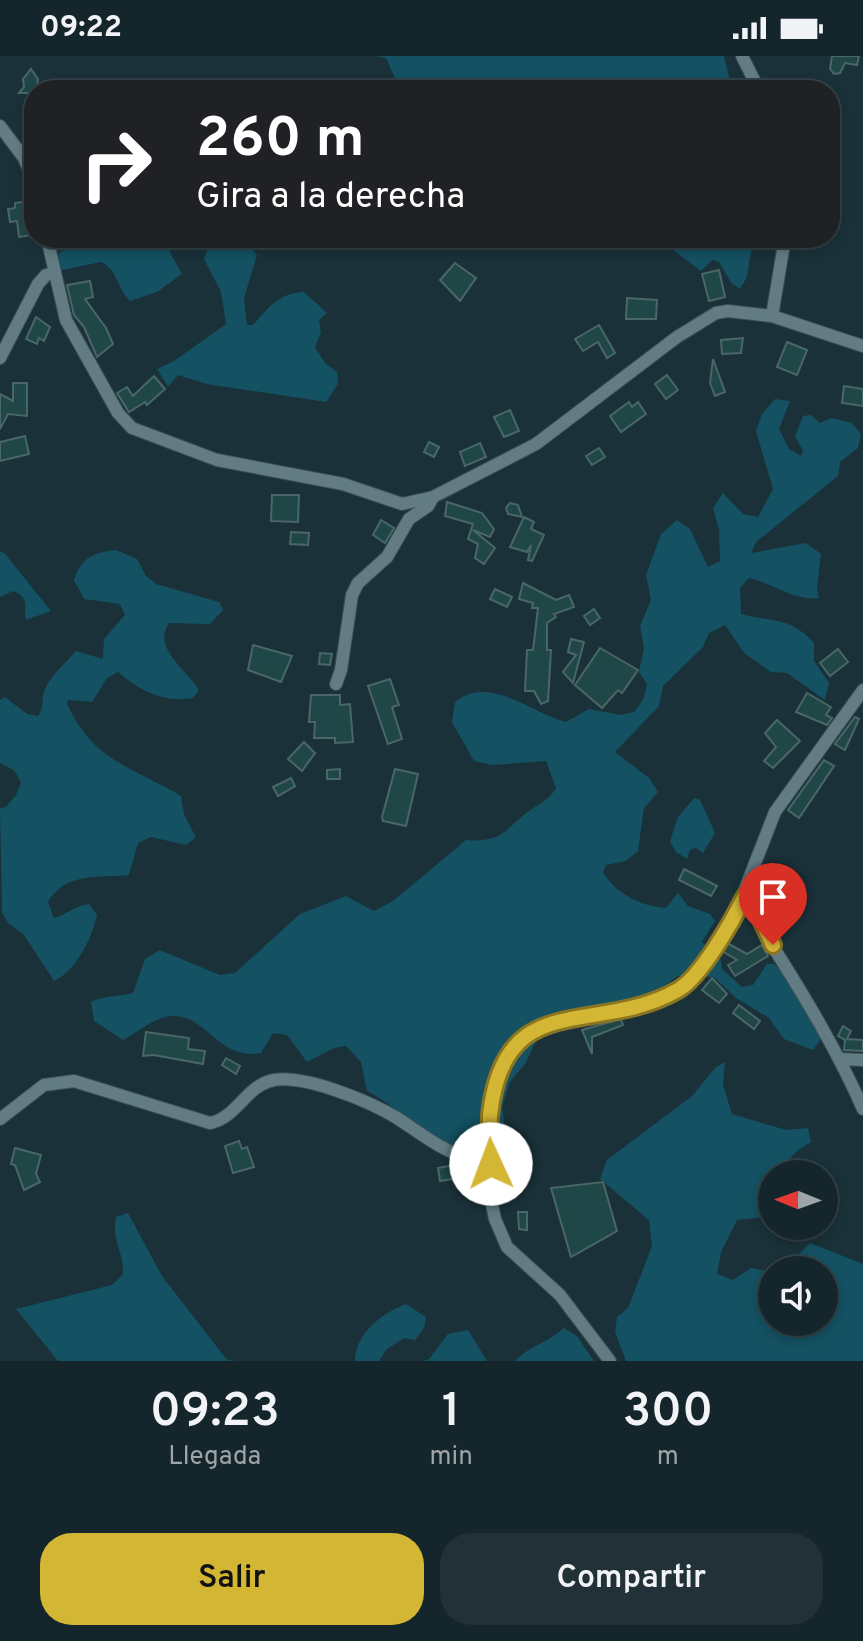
<!DOCTYPE html>
<html lang="es">
<head>
<meta charset="utf-8">
<style>
	:root { --surface:#14252b; --page:#213137; --text:#f1f3f6; --muted:#9da5a9; --line:#334247; --accent:#d4b635 }
	body { margin:0; font-family:Overpass,sans-serif; background:var(--page); color:var(--text); height:100vh; display:flex; flex-direction:column; font-size:30px; white-space:nowrap }
	* { box-sizing:border-box; margin:0 }
	p { font-size:26px; color:var(--muted) }
	.icon { flex:none; width:44px; height:44px; fill:none; stroke:currentColor; stroke-width:2; stroke-linecap:round; stroke-linejoin:round }
	.map { position:relative; height:1305px; overflow:hidden }
	.sheet { display:flex; flex-direction:column; background:var(--surface); flex:1 }
	.sheet>* { flex:none }
	.banner { position:absolute; left:24px; top:24px; width:816px; height:168px; border-radius:32px; box-shadow:0 4px 12px #0003,0 0 0 2px var(--line); background:#202124; color:#fff; overflow:hidden }
	.needle { width:52px; rotate:271deg }
	.tools { position:absolute; left:758px; top:1104px; display:grid; gap:16px }
	.tools a { display:grid; place-items:center; width:80px; height:80px; border-radius:50%; background:var(--surface); box-shadow:0 4px 12px #0003,0 0 0 2px var(--line); font-size:40px }
	.pin { position:absolute; display:grid; place-items:center; width:68px; height:68px; color:#fff; margin:-82px -34px; border-radius:50% 50% 50% 0; rotate:-45deg; box-shadow:0 0 8px #0007 }
	.pin .icon { rotate:45deg }
	.me { position:absolute; width:88px; margin:-44px; rotate:358deg; stroke-linejoin:round; filter:drop-shadow(0 0 6px #0008) }
	.turn { display:flex; align-items:center; gap:28px; height:168px; padding:0 40px; font-size:36px }
	.turn .icon { width:104px; height:104px; stroke-width:2.5 }
	.turn b { display:block; font-size:56px; line-height:68px }
	.eta { display:flex; justify-content:space-evenly; align-items:center; height:136px; text-align:center }
	.eta b { font-size:48px; font-weight:600; line-height:56px }
	.button { display:flex; gap:16px; margin-top:auto; padding:16px 40px }
	.button a { flex:1; height:92px; border-radius:32px; background:var(--accent); color:#111; font-size:32px; font-weight:600; line-height:92px; text-align:center }
	.button a+a { background:var(--page); color:var(--text) }
	.status { display:flex; justify-content:space-between; align-items:center; height:56px; padding:0 40px; background:var(--surface); direction:ltr }
	.status svg { height:22px; fill:currentColor }
	.map>svg:first-child { display:block }
	.green { fill:#145162 }
	.building { fill:#204747; stroke:#4b6666; stroke-width:2 }
	.lines { fill:none; stroke-linecap:round; stroke-linejoin:round }
	.minor-casing { stroke:#3b4f55; stroke-width:14 }
	.minor { stroke:#637c84; stroke-width:12 }
	.route-casing { stroke:#8a7622; stroke-width:20 }
	.route { stroke:#d4b635; stroke-width:14 }
</style>
</head>
<body>
<div class="status"><b>09:22</b><svg viewBox="0 0 49 12"><path d="M0 12V9h3v3zM5 12V6h3v6zM10 12V3h3v9zM15 12V0h3v12zM26 1h20v11H26zM47 4h2v5h-2z"/></svg></div>
<div class="map">
<svg width="863" height="1305" viewBox="0 0 863 1305">
	<rect width="100%" height="100%" fill="#1a3139"/>
	<g class="green">
		<path d="M376,0H724L732,34H406L395,22L386,2Z"/>
		<path d="M162,182L182,218L157,236L130,245C117,233 118,214 101,206L62,214L57,205L59,197L89,183Z"/>
		<path d="M657,182H753L747,221L740,233L732,228L719,206L712,204L701,215Z"/>
		<path d="M220,184L248,188L257,199L244,242L247,269H253C269,251 279,237 304,236L327,257L319,264L321,276L315,291L325,307L337,316L338,328L326,346L207,328L178,319L168,331L157,313L174,305L226,268L221,236L204,203L208,192Z"/>
		<path d="M775,343L790,345L779,373L789,393L801,400L803,395L795,380L803,360L810,359L820,367L831,362L852,367L861,378L858,392L840,406L838,420L756,486L751,497L806,487L821,498L817,532L819,542C796,546 772,527 749,522L740,532L741,558C770,566 790,560 814,587V605L829,627L825,644L787,617L771,616L744,597L725,569L709,577L703,591L663,630L659,650L615,696L649,722L658,736L644,752L638,795L626,805L606,809L603,816C616,838 641,850 666,852L678,837L688,850L710,858L715,865L702,886L720,900L722,913L742,931L753,929L767,908H774L784,917L817,974L821,983L813,994L784,983L769,962L736,942L714,921L678,920L655,936L621,947L545,960L536,985L525,1008L510,1026L502,1050L508,1098L523,1129L518,1136L508,1137L497,1126L498,1110C477,1097 457,1094 435,1082C411,1068 393,1048 367,1035L361,1006L346,990L334,992L307,1006L287,979L273,977L261,997C219,1005 207,959 173,960C156,960 138,976 123,984L94,965L91,946C105,939 118,941 133,937L145,903L160,894L220,919L235,917L300,858L346,840L374,855L393,845L466,784C506,787 504,772 532,753C543,745 549,744 556,732L546,705L492,709L474,705L452,666L455,646C490,618 530,657 566,666L589,653L621,659L634,656L643,644L647,628L639,616L644,592L640,570L651,544L646,519L661,478L677,464L690,473L708,511L720,505L719,473L713,452L723,437L743,458L758,461L773,433L756,375L762,358Z"/>
		<path d="M116,494L137,503L146,520L156,528L219,546L223,554L210,568L169,567C152,592 186,613 199,634L193,642C164,647 140,635 118,616L107,622L92,646L68,644L67,648C94,706 131,710 181,740L184,759L196,781L186,789L151,781L138,787L129,819C99,822 65,816 48,846L54,862C68,858 74,850 89,848L97,859C92,882 76,915 54,925L24,879L8,867L2,856L0,752L6,751L16,739L21,726L14,714L0,707V644L5,641L27,658L38,660C44,651 41,646 44,636C49,620 66,607 76,595L103,603L104,583L125,559L120,548L84,543L74,524C81,502 94,496 116,494Z"/>
		<path d="M0,495L5,498L51,555L26,564C23,551 31,542 13,535L0,541Z"/>
		<path d="M694,742L700,744L715,777L703,797L696,792L690,794L687,803L676,796L670,785L678,761Z"/>
		<path d="M725,1006L723,1029L732,1058L786,1074L808,1072L811,1086C797,1094 787,1101 785,1118H772V1160L737,1164L721,1196L717,1218L733,1224L751,1212L772,1216V1266H824V1214H783L810,1187L863,1208V1305H626L615,1276L617,1261L628,1252L652,1190L649,1164L600,1123L607,1104L692,1040L716,1011Z"/>
		<path d="M128,1157L162,1220L227,1304L237,1305H58L16,1253L112,1229L123,1218C124,1196 111,1183 116,1161Z"/>
		<path d="M406,1248L426,1261L424,1272L415,1284L404,1282L387,1293L379,1305H355C355,1278 382,1257 406,1248Z"/>
		<path d="M564,1272L577,1280L594,1305H515C529,1290 549,1286 564,1272Z"/>
		<path d="M468,1274L487,1305H423L429,1303L448,1278Z"/>
	</g>
	<g class="building">
		<path d="M832,0H859L857,9L845,7L840,17L834,18L830,13Z"/>
		<path d="M31,13L38,23L37,31L31,37H19L24,31L23,23Z"/>
		<path d="M29,145L34,179L19,181L17,165L10,166L8,153L15,152V147Z"/>
		<path d="M455,207L476,222L460,245L440,224Z"/>
		<path d="M719,214L725,241L709,245L702,218Z"/>
		<path d="M90,225L93,241L85,243L106,272L113,288L97,301L84,271L74,259L67,229Z"/>
		<path d="M627,242L657,244L656,263H626Z"/>
		<path d="M36,261L50,271L44,285L39,282L37,288L26,283Z"/>
		<path d="M599,269L615,297L607,302L598,286L583,295L575,283Z"/>
		<path d="M743,282L741,297L722,298L721,284Z"/>
		<path d="M787,286L807,294L797,319L777,311Z"/>
		<path d="M713,303L725,336L715,340L710,327Z"/>
		<path d="M667,319L678,334L666,343L655,328Z"/>
		<path d="M154,320L165,333L147,349L145,346L129,356L117,337L127,331L133,340Z"/>
		<path d="M13,327H27V360L8,358L0,373V338L13,345Z"/>
		<path d="M844,330L863,333V350L842,347Z"/>
		<path d="M629,346L632,351L638,346L646,358L621,376L610,360Z"/>
		<path d="M510,354L519,375L504,381L494,361Z"/>
		<path d="M25,380L29,398L0,405V386Z"/>
		<path d="M429,386L439,391L434,401L424,396Z"/>
		<path d="M480,387L486,401L465,410L460,396Z"/>
		<path d="M599,392L605,401L592,409L586,400Z"/>
		<path d="M272,439H299L298,466L271,465Z"/>
		<path d="M447,446L482,457L494,473L490,481L473,474L495,492L484,508L475,502L478,488L468,483L473,468L445,460Z"/>
		<path d="M510,447L518,449L522,461L508,458L506,452Z"/>
		<path d="M524,461L534,466L531,473L544,479L532,505L528,504L531,489L527,496L510,491Z"/>
		<path d="M381,464L394,472L385,487L373,479Z"/>
		<path d="M291,476L309,477L308,489L290,488Z"/>
		<path d="M523,527L556,544L569,539L574,551L554,558L556,561L547,567V594H551L548,645L541,648L534,635H525L527,594H533L538,552H532L533,547L519,543Z"/>
		<path d="M495,533L512,541L507,551L490,543Z"/>
		<path d="M594,553L600,562L590,569L584,560Z"/>
		<path d="M571,583L584,586L573,627L563,616L576,599L568,596Z"/>
		<path d="M253,589L292,600L281,626L248,614Z"/>
		<path d="M600,592L638,614L622,637L618,634L602,652L575,629Z"/>
		<path d="M838,593L848,606L830,620L820,607Z"/>
		<path d="M320,597L332,598L330,609L319,608Z"/>
		<path d="M390,623L399,649L392,651L402,683L388,688L368,630Z"/>
		<path d="M807,637L831,651L826,659L832,662L827,669L796,656Z"/>
		<path d="M311,639H340V649L350,648L353,686L335,687V682H314L315,666H309Z"/>
		<path d="M855,661L859,663L845,694L835,688Z"/>
		<path d="M777,664L800,685L773,712L764,705L776,691L765,677Z"/>
		<path d="M304,686L315,697L302,715L288,703Z"/>
		<path d="M824,704L834,710L799,762L788,754Z"/>
		<path d="M340,713V723H327V714Z"/>
		<path d="M395,713L418,718L406,770L383,765L382,761Z"/>
		<path d="M291,722L295,730L278,740L273,731Z"/>
		<path d="M684,813L717,830L711,840L679,824Z"/>
		<path d="M727,887L747,898L762,889L768,900L735,920L728,909L737,904L722,895Z"/>
		<path d="M712,922L727,938L719,947L702,934Z"/>
		<path d="M739,949L760,965L754,973L733,957Z"/>
		<path d="M621,963L623,969L592,981V998L582,974Z"/>
		<path d="M843,970L851,975L847,983L863,984V995L844,994L845,984L838,980Z"/>
		<path d="M146,976L189,982L188,993L205,995L203,1008L154,999L143,1000Z"/>
		<path d="M226,1002L240,1010L236,1018L222,1009Z"/>
		<path d="M239,1085L242,1093L247,1091L254,1111L233,1117L225,1090Z"/>
		<path d="M15,1092L41,1099L36,1118L40,1126L24,1134L15,1109L11,1108Z"/>
		<path d="M459,1108L469,1109L471,1120L440,1125L438,1112Z"/>
		<path d="M603,1126L617,1175L571,1201L551,1132Z"/>
		<path d="M518,1156H527V1174L519,1173Z"/>
	</g>
	<g class="lines">
		<g class="minor-casing">
			<g id="minor">
				<path d="M742,0L759,34"/>
				<path d="M0,70L24,102L34,126"/>
				<path d="M47,182L66,264L118,357L132,372L217,404L343,428L402,448L433,441L536,388L677,281L716,257L728,255L772,260L863,290"/>
				<path d="M772,260L785,182"/>
				<path d="M0,302L38,228L46,219L54,217"/>
				<path d="M336,628L341,614L352,539L358,527L387,501L409,463L428,450L433,441"/>
				<path d="M745,840C760,852 762,872 772,889C806,943 837,994 863,1053"/>
				<path d="M841,1003L863,1004"/>
				<path d="M0,1063L44,1029L74,1025L210,1067C237,1062 246,1029 274,1024C306,1019 369,1045 397,1062C419,1076 440,1094 466,1101L482,1091L489,1074"/>
				<path d="M610,1305L560,1239L507,1191L495,1163L491,1144L490,1061L506,1000L518,985L542,970L635,951L687,928L734,861L775,756L863,634"/>
			</g>
		</g>
		<use href="#minor" class="minor"/>
	</g>
	<g class="lines">
		<g class="route-casing">
			<path id="route" d="M491,1108C492,1092 489,1075 490,1059C504,930 596,981 678,934C701,921 733,864 745,840L754,849L773,889"/>
		</g>
		<use href="#route" class="route"/>
	</g>
</svg>
<div class="tools">
<a><svg class="needle" viewBox="-14 -14 28 28"><path d="M0-13l5 13h-10z" fill="#e53935"/><path d="M0 13l5-13h-10z" fill="#9da5a9"/></svg></a>
<a><svg class="icon" aria-label="sound" viewBox="0 0 24 24"><path d="M4 9h4l5-4v14l-5-4H4zM17 9q2 3 0 6"/></svg></a>
</div>
<div class="pin" style="left:773px;top:889px;background:#d93025"><svg class="icon" aria-label="arrive" viewBox="0 0 24 24"><path d="M6 21V4h12l-3 4 3 4H6"/></svg></div>
<svg class="me" style="left:491px;top:1108px" viewBox="-20 -20 40 40"><circle r="19" fill="#fff"/><path d="M0-13L10 11 0 6-10 11z" fill="#d4b635"/></svg>
<div class="banner">
<div class="turn"><svg class="icon" aria-label="right" viewBox="0 0 24 24"><path d="M7 20v-9h11M14 6l5 5-5 5"/></svg><div><b>260 m</b>Gira a la derecha</div></div>
</div>
</div>
<section class="sheet">
<div class="eta">
<div><b>09:23</b><p>Llegada</p></div>
<div><b>1</b><p>min</p></div>
<div><b>300</b><p>m</p></div>
</div>
<div class="button"><a>Salir</a><a>Compartir</a></div>
</section>
</body>
</html>
